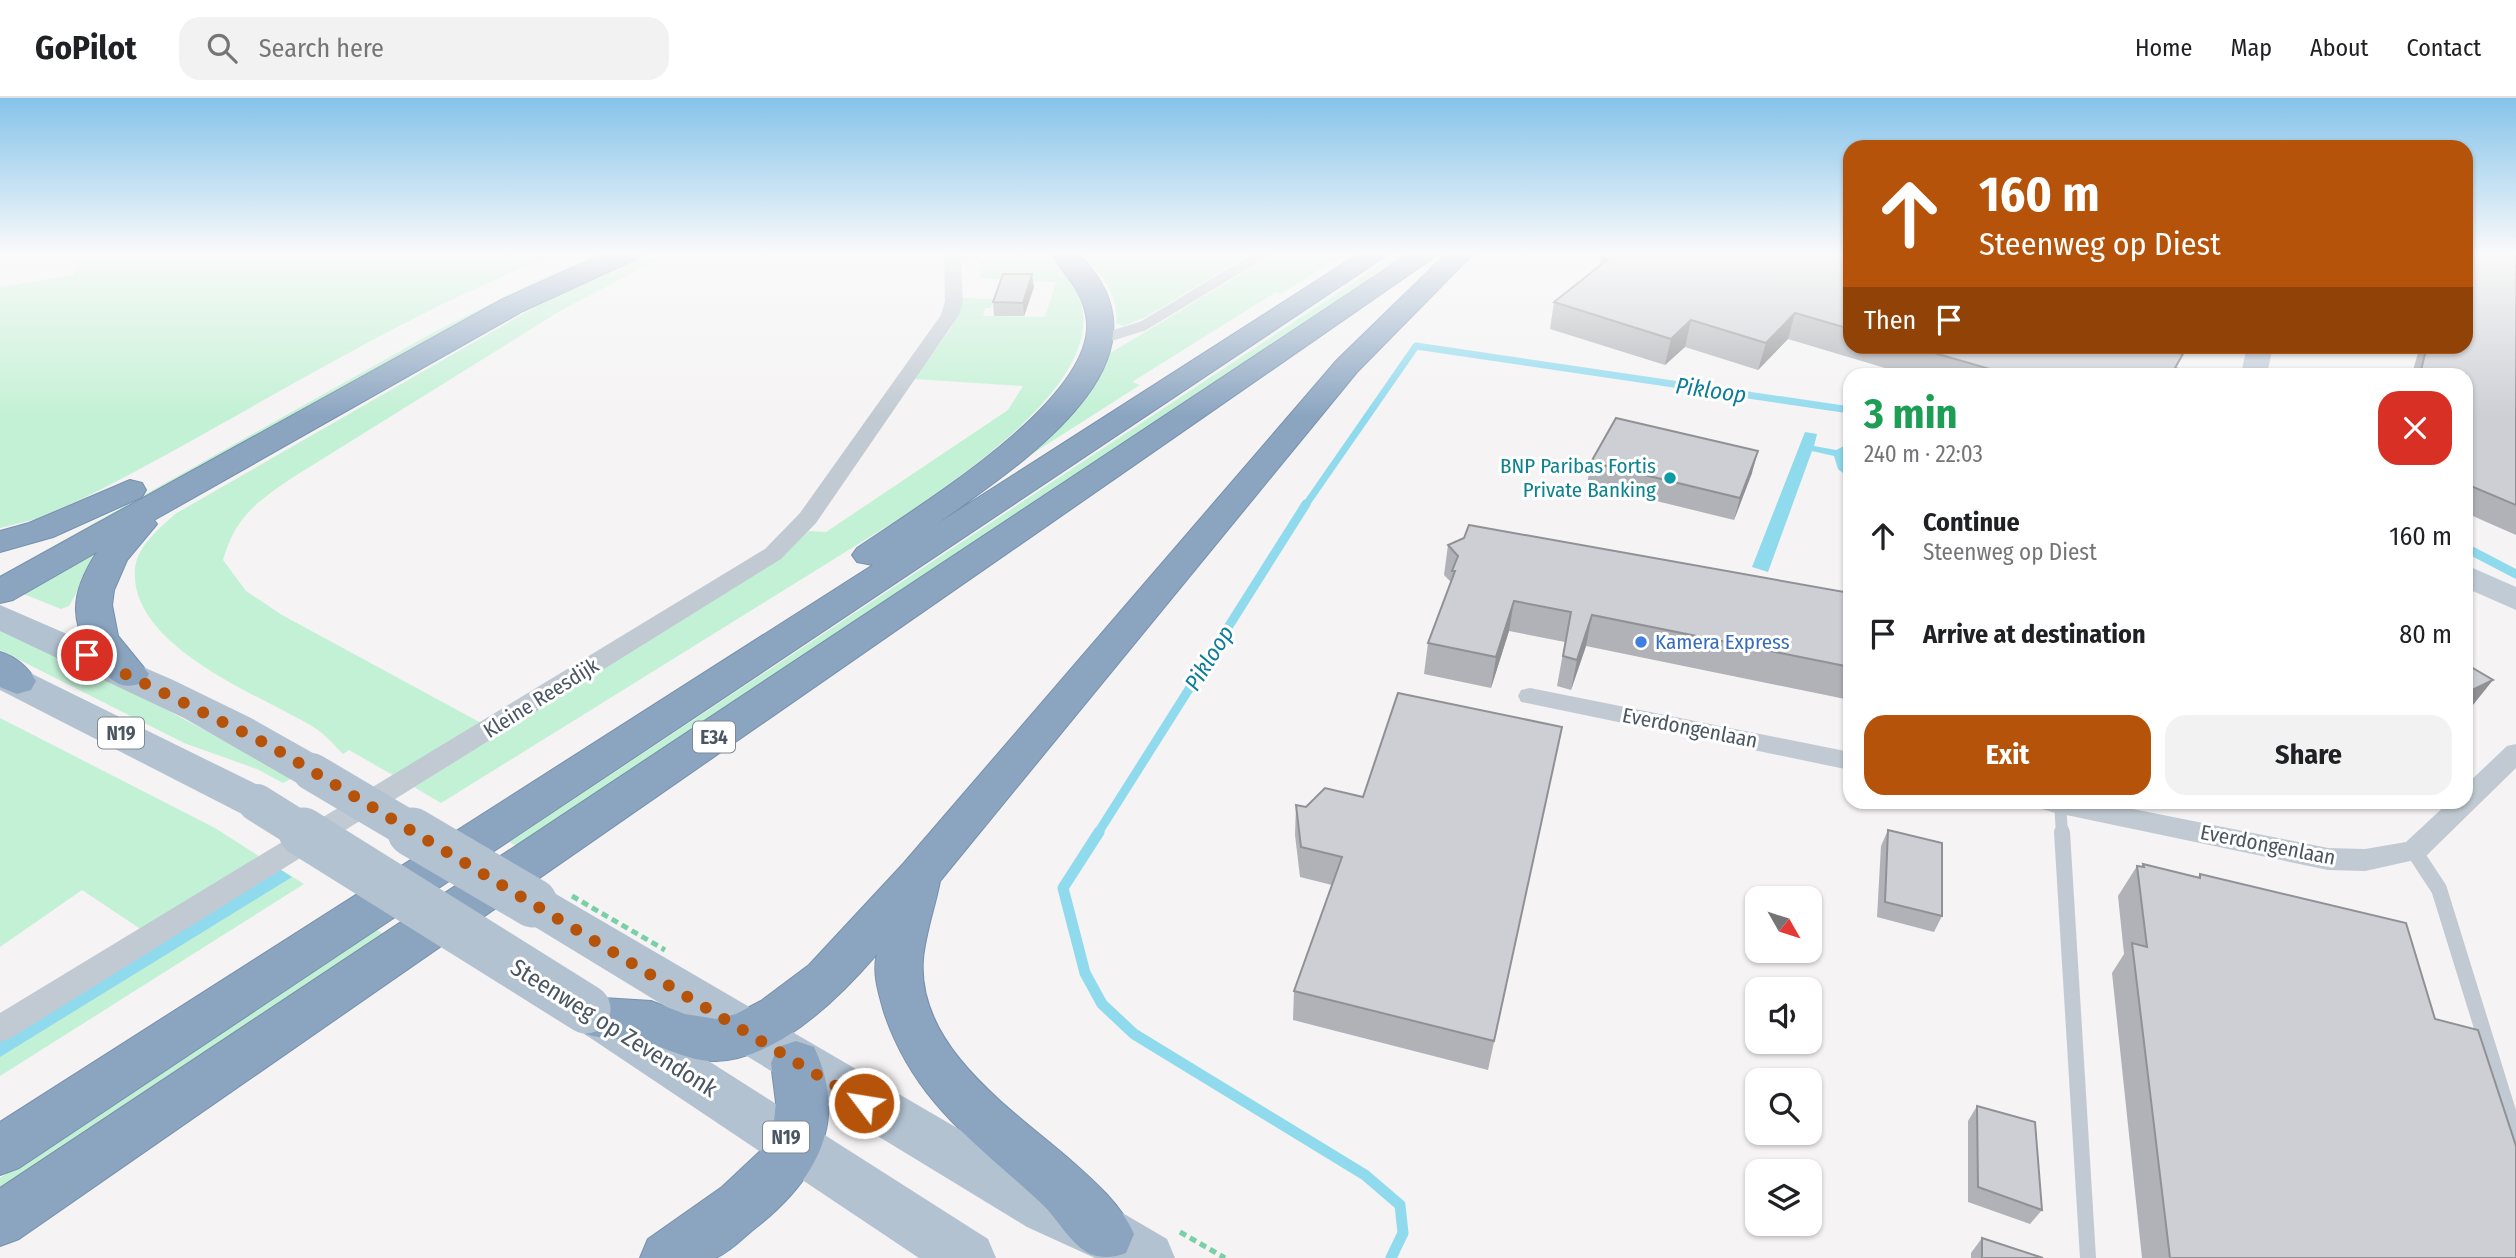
<!DOCTYPE html>
<html lang="en">
<head>
<meta charset="utf-8">
<style>
	:root { --surface:#fff; --page:#f2f2f2; --text:#202124; --muted:#757577; --line:#e0e0e0; --accent:#b45309 }
	body { margin:0; font-family:"Fira Sans Condensed",sans-serif; background:var(--page); color:var(--text); height:100vh; display:flex; flex-direction:column; font-size:26px; white-space:nowrap }
	* { box-sizing:border-box; margin:0 }
	p { font-size:23px; color:var(--muted) }
	.icon { flex:none; width:38px; height:38px; fill:none; stroke:currentColor; stroke-width:2; stroke-linecap:round; stroke-linejoin:round }
	.map { position:relative; flex:1; overflow:hidden }
	.sheet { position:absolute; left:1843px; top:270px; width:630px; height:441px; display:flex; flex-direction:column; background:var(--surface); border-radius:21px; box-shadow:0 2px 5px #0004 }
	.sheet>* { flex:none }
	.guide { position:absolute; left:1843px; top:42px; width:630px; height:214px; border-radius:21px; box-shadow:0 2px 5px #0004; background:#b45309; color:#fff; overflow:hidden }
	.needle { width:46px; rotate:129deg }
	.controls { position:absolute; left:1745px; top:788px; display:grid; gap:14px }
	.controls a { display:grid; place-items:center; width:77px; height:77px; border-radius:14px; background:var(--surface); box-shadow:0 2px 5px #0004; font-size:35px }
	.pin { position:absolute; display:grid; place-items:center; width:60px; height:60px; color:#fff; margin:-30px; border:4px solid #fff; border-radius:50%; box-shadow:0 2px 7px #0007 }
	.me { position:absolute; width:77px; margin:-38px; rotate:301deg; stroke-linejoin:round; filter:drop-shadow(0 0 5px #0008) }
	.turn { display:flex; align-items:center; gap:24px; height:147px; padding:0 21px; font-size:32px }
	.turn .icon { width:91px; height:91px; stroke-width:2.5 }
	.turn b { display:block; font-size:49px; line-height:60px }
	.then { display:flex; align-items:center; height:66px; padding:0 21px; background:#0003; gap:14px; font-size:26px }
	.round { display:grid; place-items:center; flex:none; width:74px; height:74px; border-radius:21px; background:var(--page) }
	.overview { display:flex; align-items:center; justify-content:space-between; height:119px; padding:0 21px }
	h1 { font-size:42px; font-weight:700; line-height:52px; color:#1e9e55 }
	.primary-button { display:flex; gap:14px; margin-top:auto; padding:14px 21px }
	.primary-button a { flex:1; height:80px; border-radius:21px; background:var(--accent); color:#fff; font-size:28px; font-weight:700; line-height:80px; text-align:center }
	.primary-button a+a { background:var(--page); color:var(--text) }
	ul { padding:0; list-style:none }
	li { display:flex; align-items:center; gap:21px; height:98px; padding:0 21px }
	li div { flex:1 }
	li b { display:block; font-size:26px }
	li em { font-style:normal }
	header { display:flex; align-items:center; gap:42px; box-sizing:border-box; height:98px; padding:0 35px; background:var(--surface); border-bottom:2px solid var(--line) }
	header strong { font-size:33px }
	nav { display:flex; gap:38px; margin-inline-start:auto; font-size:24px }
	.search { width:490px; height:63px; background:var(--page); display:flex; align-items:center; gap:18px; box-sizing:border-box; padding:0 24px; border-radius:21px; color:var(--muted); font-size:26px }
	.map>svg:first-child { display:block }
	.green { fill:#c3f1d5 }
	.water { fill:#90daee }
	.lines { fill:none; stroke-linecap:round; stroke-linejoin:round }
	.stream-far2 { stroke:#90daee; stroke-width:7 }
	.stream-far1 { stroke:#90daee; stroke-width:9 }
	.stream { stroke:#90daee; stroke-width:11 }
	.highway-casing { stroke:#7690ad; stroke-width:2 }
	.path { stroke:#7ad0a6; stroke-width:5; stroke-dasharray:7 4.5; stroke-linecap:butt }
	.lane-far2 { stroke:#c1cad2; stroke-width:10 }
	.lane-far1 { stroke:#c1cad2; stroke-width:12 }
	.lane { stroke:#c1cad2; stroke-width:16 }
	.street { fill:#c1cad2; fill-rule:evenodd }
	.secondary { fill:#c1cbd6; fill-rule:evenodd }
	.primary { fill:#b3c2d1; fill-rule:evenodd }
	.highway { fill:#8ba5c1; fill-rule:evenodd }
	.path-bridge { stroke:#7ad0a6; stroke-width:5; stroke-dasharray:7 4.5; stroke-linecap:butt }
	.primary-bridge-far1 { stroke:#b3c2d1; stroke-width:38 }
	.primary-bridge { stroke:#b3c2d1; stroke-width:49 }
	.wall { fill:#b0b2b7 }
	.shaded-wall { fill:#909195 }
	.building { fill:#cdcfd5; stroke:#909195; stroke-width:2 }
	.route { stroke:#b45309; stroke-width:12; stroke-dasharray:0 21.6 }
	.culture-dot { fill:#0f9aa8; stroke:#fff; stroke-width:2.5 }
	.shop-dot { fill:#3f7fe0; stroke:#fff; stroke-width:2.5 }
	.labels { text-anchor:middle; stroke-width:6; stroke-linejoin:round; paint-order:stroke }
	.shield { fill:#fff; stroke:#808990; stroke-width:2 }
	.shield-label { font-size:19px; font-weight:bold; fill:#4a5661 }
	.culture-label { font-size:21px; fill:#0d838f; stroke:#fff; text-anchor:end }
	.shop-label { font-size:21px; fill:#366cbe; stroke:#fff; text-anchor:start }
	.street-label { font-size:21px; fill:#4a5661; stroke:#fff }
	.water-label { font-size:23px; font-style:italic; fill:#0c7c9b; stroke:#fff }
	.near-street-label { font-size:24px; fill:#4a5661; stroke:#fff }
</style>
</head>
<body>
<header>
<strong>GoPilot</strong>
<div class="search"><svg class="icon" aria-label="search" viewBox="0 0 24 24"><circle cx="10" cy="10" r="6"/><path d="M15 15l6 6"/></svg>Search here</div>
<nav><a>Home</a><a>Map</a><a>About</a><a>Contact</a></nav>
</header>
<div class="map">
<svg width="2516" height="1160" viewBox="0 0 2516 1160">
	<rect width="100%" height="100%" fill="#f5f3f3"/>
	<g class="green">
		<path d="M81,155H559C392,219 241,321 82,401L36,421L0,430V189L73,177Z"/>
		<path d="M601,155H612L0,484V478L434,234L536,183Z"/>
		<path d="M651,155H680L645,168L560,213L295,378C258,403 236,417 223,462L246,493L282,517L483,626L398,680L349,652L343,656C334,647 326,637 315,630C261,597 129,549 135,471C137,448 160,430 175,416L563,193Z"/>
		<path d="M945,155H1043C1164,243 982,362 913,412L441,705L414,689L778,459L809,433L826,434L1008,312L1023,288L914,281L951,230L963,200L994,201L991,210H985L983,218L1045,219L1056,184L980,180V162L944,164Z"/>
		<path d="M1079,155H1252L1146,219L1123,228L1116,225C1120,197 1100,173 1079,155Z"/>
		<path d="M1276,155H1346L1281,196L1276,194L1132,284L1140,287L1024,361L1018,357L1107,257Z"/>
		<path d="M1398,155H1410L521,750L509,744Z"/>
		<path d="M101,451L69,508L61,511L21,495Z"/>
		<path d="M0,530L148,602L289,677L291,681L283,685L257,671L184,645L0,552Z"/>
		<path d="M0,620L215,730L265,762L145,834L82,792L0,849Z"/>
		<path d="M278,770L304,786L0,978V941Z"/>
		<path d="M377,832L388,839L0,1097V1080Z"/>
	</g>
	<g class="water">
		<path d="M1805,334L1817,336L1814,348L1836,352L1850,345V381L1838,371L1834,358L1812,353L1768,474L1752,469Z"/>
		<path d="M278,770L292,779L0,959V941Z"/>
	</g>
	<g class="lines">
		<path class="stream-far2" d="M1305,408L1416,248L1850,312"/>
		<g class="stream-far1">
			<path d="M2466,450L2516,476"/>
			<path d="M1098,735L1306,406"/>
		</g>
		<path class="stream" d="M1099,734L1063,790L1085,875L1102,906L1134,936L1365,1077L1400,1107L1403,1135L1391,1160"/>
		<g class="highway-casing">
			<g id="highway">
				<path d="M605,155H641L638,160L523,213L154,422L157,426L127,462L114,492L112,507L118,538L149,576L144,585C135,587 126,590 117,585C96,573 75,534 76,510C76,490 86,471 97,454L13,502L0,505V479L503,201Z"/>
				<path d="M1050,155H1077C1189,261 1014,370 937,426L1360,155H1390L19,1070L0,1077V1024L873,467L857,464L852,457L857,450C917,409 1093,303 1087,224C1084,193 1066,179 1050,155Z"/>
				<path d="M1410,155H1440L19,1141L0,1148V1090Z"/>
				<path d="M1447,155H1474L1357,274L940,783C935,809 925,836 923,861C916,948 1011,1011 1068,1060C1093,1082 1121,1106 1134,1136L1126,1155C1113,1160 1102,1160 1090,1156C1071,1147 1057,1120 1042,1106C975,1044 914,1004 884,914C879,896 872,875 877,856C839,900 778,961 716,963C692,964 671,952 649,945C628,939 606,943 586,936L579,921L586,906L603,900L651,903L685,916L716,921L736,916L761,903L809,867L903,766L1337,262Z"/>
				<path d="M130,382L142,385L146,392L142,399L53,439L0,454V433L29,425Z"/>
				<path d="M0,554C16,559 27,568 36,583L31,592L17,596L0,589Z"/>
				<path d="M796,943L814,949C850,1025 815,1084 754,1131C743,1140 729,1155 715,1160C703,1160 656,1160 640,1160L648,1141L722,1089L772,1042L776,1004L771,965L778,949Z"/>
			</g>
		</g>
		<path class="path" d="M1180,1134L1225,1160"/>
		<path class="lane-far2" d="M1101,241L1143,228L1264,155"/>
		<path class="lane-far1" d="M2060,705L2062,735"/>
		<g class="lane">
			<path d="M2062,734L2088,1160"/>
			<path d="M2414,753L2439,791L2516,1039"/>
		</g>
		<g class="street">
			<path d="M944,155H960L963,203L959,217L816,425L781,461L11,940L0,944V915L765,451L800,415L941,217L945,203Z"/>
			<path d="M1530,590L1850,654V672L1521,604L1518,598L1521,592Z"/>
			<path d="M2516,646V670L2424,760L2365,773L2328,772L2052,714L2042,711L2039,704H2098L2328,750L2365,751L2406,744L2449,704H2466V687L2507,648Z"/>
		</g>
		<g class="secondary">
			<path d="M2247,248H2273L2267,276H2241Z"/>
			<path d="M2466,467L2516,489V512L2466,490Z"/>
		</g>
		<g class="primary">
			<path d="M0,507L173,582L251,620L327,663L333,674L327,685L312,689L297,685L184,620L0,533Z"/>
			<path d="M0,563L14,567L272,694L278,705L272,716L257,721L242,716L0,592Z"/>
			<path d="M533,787L549,792L1065,1093L1126,1117L1167,1141L1175,1160H1095L1027,1129L517,818L510,805L517,792Z"/>
			<path d="M591,893L608,899L988,1141L996,1160H919L574,929L567,914L574,899Z"/>
		</g>
		<use href="#highway" class="highway"/>
		<path class="path-bridge" d="M572,798L665,852"/>
		<g class="primary-bridge-far1">
			<path d="M312,674L415,735"/>
			<path d="M257,705L305,735"/>
		</g>
		<g class="primary-bridge">
			<path d="M303,734L586,911"/>
			<path d="M412,734L533,805"/>
		</g>
	</g>
	<g class="wall">
		<path d="M1850,155V248H2159L2158,250L2180,276H1905L1788,241L1758,272L1685,249L1665,267L1550,231L1554,204L1600,167L1601,160Z"/>
		<path d="M2466,155H2516V437L2466,415V276H2412L2420,248H2466Z"/>
		<path d="M1034,189L1024,218H994L993,204Z"/>
		<path d="M1591,364L1752,375L1734,422L1587,386Z"/>
		<path d="M1448,447L1850,495V602L1586,548L1571,592L1557,588L1565,544L1509,533L1491,590L1424,576L1428,545L1451,484L1444,477Z"/>
		<path d="M1562,629L1488,972L1293,922L1294,893L1332,787L1300,779L1295,737L1296,707L1306,709L1363,699Z"/>
		<path d="M1888,732L1942,818L1934,834L1877,819L1881,748Z"/>
		<path d="M2143,766L2198,779L2200,776L2435,921L2516,1160H2142L2112,875L2124,856L2118,798L2137,768L2141,769Z"/>
		<path d="M1977,1008L2042,1112L2030,1126L1968,1104V1023Z"/>
		<path d="M1982,1140L2043,1160H1971V1155Z"/>
	</g>
	<g class="shaded-wall">
		<path d="M1032,176L1034,189L1024,218L1023,205Z"/>
		<path d="M1795,215L1788,241L1758,272L1766,245Z"/>
		<path d="M1691,222L1685,249L1665,267L1671,241Z"/>
		<path d="M1758,353L1752,375L1734,422L1740,400Z"/>
		<path d="M1514,503L1509,533L1491,590L1496,559Z"/>
		<path d="M1592,517L1586,548L1571,592L1577,562Z"/>
		<path d="M2493,582L2469,612L2466,614V595Z"/>
	</g>
	<g class="building">
		<path d="M1608,155H1850V231L1795,215L1766,245L1691,222L1671,241L1554,204L1607,162L1601,160Z"/>
		<path d="M2473,155H2516V407L2466,386V276H2420L2427,248H2466V173H2469Z"/>
		<path d="M1003,176H1032L1023,205L993,204Z"/>
		<path d="M1910,248H2159L2158,250L2183,256L2175,270L2182,272L2180,276H2106L2093,273L2091,276H2007Z"/>
		<path d="M1616,320L1758,353L1740,400L1591,364Z"/>
		<path d="M1469,427L1850,495V569L1592,517L1577,562L1563,558L1571,514L1514,503L1496,559L1428,545L1455,473H1452L1458,458L1448,447L1464,440Z"/>
		<path d="M2466,566L2493,582L2466,595Z"/>
		<path d="M1398,595L1562,629L1494,943L1294,893L1342,759L1301,749L1296,707L1306,709L1325,690L1363,699Z"/>
		<path d="M1888,732L1942,745V818L1885,804Z"/>
		<path d="M2143,766L2200,780V776L2406,825L2435,921L2478,932L2516,1048V1160H2170L2132,845L2147,849L2137,768L2144,769Z"/>
		<path d="M1977,1008L2035,1024L2042,1112L1978,1089Z"/>
		<path d="M1982,1140L2043,1160H1982Z"/>
	</g>
	<linearGradient id="sky" x2="0" y2="1"><stop stop-color="#85c3ea"/><stop offset="0.49" stop-color="#fafafa"/><stop offset="1" stop-color="#fafafa" stop-opacity="0"/></linearGradient>
	<rect width="2516" height="318" fill="url(#sky)"/>
	<g class="lines">
		<path class="route" d="M87,557L269,647L864,1005"/>
	</g>
	<circle class="culture-dot" cx="1670" cy="380" r="7"/>
	<circle class="shop-dot" cx="1641" cy="544" r="7"/>
	<g class="labels">
		<g class="shield">
			<rect x="98" y="619.5" width="46" height="31" rx="5"/>
			<rect x="693" y="623.5" width="42" height="31" rx="5"/>
			<rect x="763" y="1023.5" width="46" height="31" rx="5"/>
		</g>
		<g class="shield-label">
			<text x="121" y="642">N19</text>
			<text x="714" y="646">E34</text>
			<text x="786" y="1046">N19</text>
		</g>
		<g class="culture-label">
			<text x="1656" y="375">BNP Paribas Fortis<tspan x="1656" dy="24">Private Banking</tspan></text>
		</g>
		<g class="shop-label">
			<text x="1655" y="551">Kamera Express</text>
		</g>
		<g class="street-label">
			<text transform="translate(541 600) rotate(-32)" y="7">Kleine Reesdijk</text>
			<text transform="translate(1690 630) rotate(11)" y="7">Everdongenlaan</text>
			<text transform="translate(2268 747) rotate(11)" y="7">Everdongenlaan</text>
		</g>
		<g class="water-label">
			<text transform="translate(1711 292) rotate(8)" y="8">Pikloop</text>
			<text transform="translate(1209 560) rotate(-58)" y="8">Pikloop</text>
		</g>
		<g class="near-street-label">
			<text transform="translate(614 930) rotate(32)" y="8">Steenweg op Zevendonk</text>
		</g>
	</g>
</svg>
<div class="controls">
<a><svg class="needle" viewBox="-14 -14 28 28"><path d="M0-13l5 13h-10z" fill="#e53935"/><path d="M0 13l5-13h-10z" fill="#757577"/></svg></a>
<a><svg class="icon" aria-label="sound" viewBox="0 0 24 24"><path d="M4 9h4l5-4v14l-5-4H4zM17 9q2 3 0 6"/></svg></a>
<a><svg class="icon" aria-label="search" viewBox="0 0 24 24"><circle cx="10" cy="10" r="6"/><path d="M15 15l6 6"/></svg></a>
<a><svg class="icon" aria-label="layers" viewBox="0 0 24 24"><path d="M12 4l9 5-9 5-9-5zM3 14l9 5 9-5"/></svg></a>
</div>
<div class="pin" style="left:87px;top:557px;background:#d93025"><svg class="icon" aria-label="arrive" viewBox="0 0 24 24"><path d="M6 21V4h12l-3 4 3 4H6"/></svg></div>
<svg class="me" style="left:864px;top:1005px" viewBox="-20 -20 40 40"><circle r="17" fill="#b45309" stroke="#fff" stroke-width="3"/><path d="M0-11L8 9 0 5-8 9z" fill="#fff"/></svg>
<div class="guide">
<div class="turn"><svg class="icon" aria-label="ahead" viewBox="0 0 24 24"><path d="M12 20V5M6 11l6-6 6 6"/></svg><div><b>160 m</b>Steenweg op Diest</div></div>
<div class="then">Then<svg class="icon" aria-label="arrive" viewBox="0 0 24 24"><path d="M6 21V4h12l-3 4 3 4H6"/></svg></div>
</div>
<section class="sheet">
<div class="overview"><div><h1>3 min</h1><p>240 m · 22:03</p></div><a class="round" style="background:#d93025;color:#fff"><svg class="icon" aria-label="close" viewBox="0 0 24 24"><path d="M6 6l12 12M18 6L6 18"/></svg></a></div>
<ul>
<li><svg class="icon" aria-label="ahead" viewBox="0 0 24 24"><path d="M12 20V5M6 11l6-6 6 6"/></svg><div><b>Continue</b><p>Steenweg op Diest</p></div><em>160 m</em></li>
<li><svg class="icon" aria-label="arrive" viewBox="0 0 24 24"><path d="M6 21V4h12l-3 4 3 4H6"/></svg><div><b>Arrive at destination</b></div><em>80 m</em></li>
</ul>
<div class="primary-button"><a>Exit</a><a>Share</a></div>
</section>
</div>
</body>
</html>
